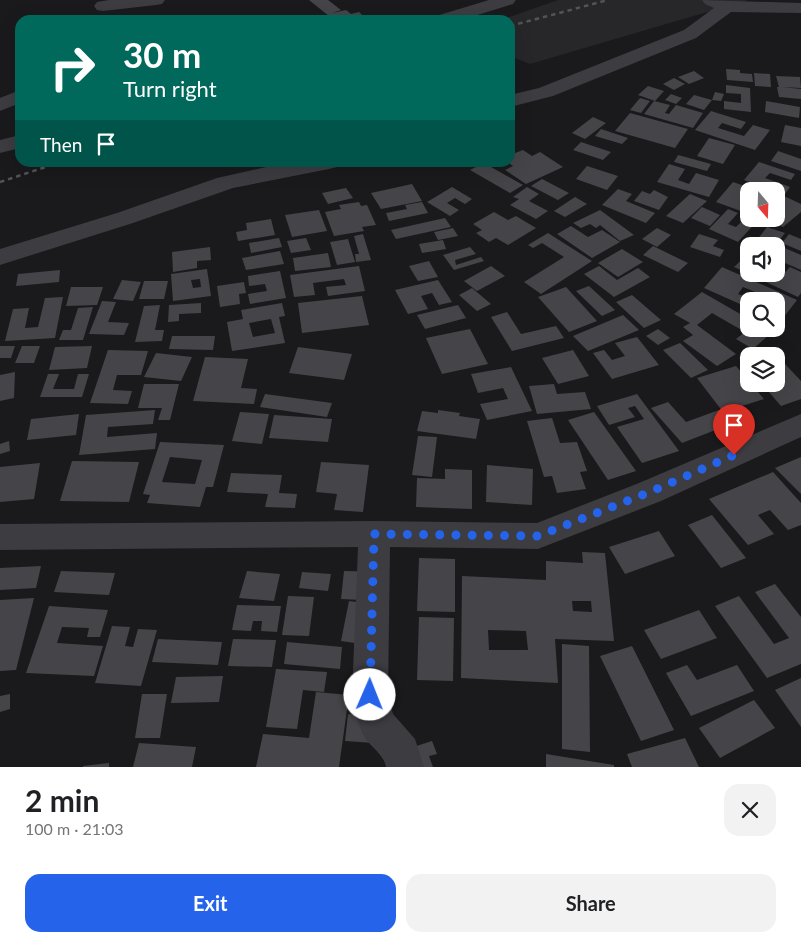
<!DOCTYPE html>
<html lang="en">
<head>
<meta charset="utf-8">
<style>
	:root { --surface:#fff; --page:#f2f2f2; --text:#202124; --muted:#757577; --accent:#2563eb }
	body { margin:0; font-family:Lato,sans-serif; background:var(--page); color:var(--text); height:100vh; display:flex; flex-direction:column; font-size:19px; white-space:nowrap }
	* { box-sizing:border-box; margin:0 }
	p { font-size:16px; color:var(--muted) }
	.icon { flex:none; width:28px; height:28px; fill:none; stroke:currentColor; stroke-width:2; stroke-linecap:round; stroke-linejoin:round }
	.map { position:relative; height:767px; overflow:hidden }
	.sheet { display:flex; flex-direction:column; background:var(--surface); flex:1 }
	.sheet>* { flex:none }
	.guide { position:absolute; left:15px; top:15px; width:500px; height:152px; border-radius:15px; box-shadow:0 5px 20px #0002; background:#00695c; color:#fff; overflow:hidden }
	.needle { width:32px; rotate:161deg }
	.controls { position:absolute; left:740px; top:182px; display:grid; gap:10px }
	.controls a { display:grid; place-items:center; width:45px; height:45px; border-radius:10px; background:var(--surface); box-shadow:0 5px 20px #0002; font-size:25px }
	.pin { position:absolute; display:grid; place-items:center; width:42px; height:42px; color:#fff; margin:-51px -21px; border-radius:50% 50% 50% 0; rotate:-45deg; box-shadow:0 0 5px #0007 }
	.pin .icon { rotate:45deg }
	.me { position:absolute; width:55px; margin:-28px; rotate:1deg; stroke-linejoin:round; filter:drop-shadow(0 0 4px #0008) }
	.turn { display:flex; align-items:center; gap:18px; height:105px; padding:0 25px; font-size:22px }
	.turn .icon { width:65px; height:65px; stroke-width:2.5 }
	.turn b { display:block; font-size:35px; line-height:42px }
	.then { display:flex; align-items:center; height:48px; padding:0 25px; background:#0003; gap:10px; font-size:19px }
	.round { display:grid; place-items:center; flex:none; width:52px; height:52px; border-radius:15px; background:var(--page) }
	.headline { display:flex; align-items:center; justify-content:space-between; height:85px; padding:0 25px }
	h1 { font-size:30px; font-weight:700; line-height:38px }
	.button { display:flex; gap:10px; margin-top:auto; padding:10px 25px }
	.button a { flex:1; height:58px; border-radius:15px; background:var(--accent); color:#fff; font-size:20px; font-weight:700; line-height:58px; text-align:center }
	.button a+a { background:var(--page); color:var(--text) }
	.map>svg:first-child { display:block }
	.built { fill:#272629 }
	.building { fill:#454549; fill-rule:evenodd }
	.lines { fill:none; stroke-linecap:round; stroke-linejoin:round }
	.street { fill:#3c3c41; fill-rule:evenodd }
	.rail { stroke:#53545a; stroke-width:2.5; stroke-dasharray:4.5 4; stroke-linecap:butt }
	.route { stroke:#2563eb; stroke-width:9; stroke-dasharray:0 16.2 }
</style>
</head>
<body>
<div class="map">
<svg width="801" height="767" viewBox="0 0 801 767">
	<rect width="100%" height="100%" fill="#1a1a1c"/>
	<path class="built" d="M558,0H748L530,64L510,56V20H501Z"/>
	<g class="building">
		<path d="M309,0H328L341,10L332,13L346,10L351,14L359,12L367,20H334Z"/>
		<path d="M315,15L317,20H283V19Z"/>
		<path d="M726,69L740,70V73L752,74L753,82L727,80Z"/>
		<path d="M694,71L704,78L689,84L678,77Z"/>
		<path d="M754,73L770,74L771,87L755,86Z"/>
		<path d="M776,76L800,77L801,88L782,87L801,89V99L779,97L777,87H779Z"/>
		<path d="M674,78L685,84L674,90L663,84Z"/>
		<path d="M726,85L750,88L751,112L724,109V101L741,103V94L726,93Z"/>
		<path d="M648,86L664,91L655,101L638,95Z"/>
		<path d="M715,92L724,94L721,101L712,100Z"/>
		<path d="M671,94L682,98L676,104L665,100Z"/>
		<path d="M694,95L712,100L704,110L686,104Z"/>
		<path d="M640,98L650,101L641,113L630,110Z"/>
		<path d="M654,101L670,105L665,113L669,114L676,105L703,113L693,128L644,114Z"/>
		<path d="M766,101L800,107L799,118L765,112Z"/>
		<path d="M711,111L746,122L741,129L722,123L718,128L744,136L753,125L770,130L755,150L695,130Z"/>
		<path d="M630,113L688,129L675,148L615,131Z"/>
		<path d="M593,117L606,123L585,139L572,133Z"/>
		<path d="M785,125L801,128V146L781,142Z"/>
		<path d="M601,129L628,138L622,144L595,136Z"/>
		<path d="M709,138L735,145L723,164L697,156Z"/>
		<path d="M581,142L611,152L603,160L573,150Z"/>
		<path d="M523,150L532,156L540,152L563,167L526,184L505,170L513,166L510,164V155Z"/>
		<path d="M778,151L801,159V171L771,161Z"/>
		<path d="M678,155L711,164L707,171L674,162Z"/>
		<path d="M759,162L795,174L791,180L770,173L765,178L790,187L785,194L744,180Z"/>
		<path d="M484,163L523,185L510,193L470,170Z"/>
		<path d="M669,164L685,169L678,180L689,184L696,173L719,180L709,197L657,182Z"/>
		<path d="M587,166L618,176L607,190L576,179Z"/>
		<path d="M542,179L569,193L558,200L531,186Z"/>
		<path d="M733,182L759,191H749V214L716,202Z"/>
		<path d="M412,184L422,201L381,209L371,193Z"/>
		<path d="M452,187L472,199L465,204L455,198L447,203L459,210L450,216L427,202Z"/>
		<path d="M527,187L539,194L529,201L548,211L536,219L510,205L519,199L513,197Z"/>
		<path d="M346,188L353,198L328,204L322,193Z"/>
		<path d="M618,189L632,194L626,201L655,213L646,223L602,205Z"/>
		<path d="M654,190L668,197L659,210L634,201L642,191L650,194Z"/>
		<path d="M690,194L707,201L683,223L666,216Z"/>
		<path d="M784,196L801,204V212L783,227L767,219H776V203Z"/>
		<path d="M575,197L587,204L565,217L554,211Z"/>
		<path d="M359,202L361,206L367,205L376,225L362,227L364,231L334,236L325,212L341,209L339,205Z"/>
		<path d="M422,202L428,213L389,221L386,213L407,209L405,205Z"/>
		<path d="M702,207L720,215L710,226L691,218Z"/>
		<path d="M728,209L738,213L728,224L736,227L747,216L749,219L758,220L738,242L709,229Z"/>
		<path d="M319,210L327,231L292,237L285,215Z"/>
		<path d="M600,210L634,235L620,241L600,225L596,228L590,224L581,228L573,223Z"/>
		<path d="M494,212L508,220L516,216L536,228L508,245L496,238L489,242L476,233L482,230L473,224Z"/>
		<path d="M445,218L451,227L396,239L391,230Z"/>
		<path d="M271,219L275,235L238,241L236,232L247,230L246,223Z"/>
		<path d="M571,226L588,237L602,230L620,242L592,258L557,234Z"/>
		<path d="M767,227L785,233L775,246L753,245Z"/>
		<path d="M453,228L458,236L438,240L434,232Z"/>
		<path d="M657,228L671,235L657,247L642,239Z"/>
		<path d="M548,233L592,261L541,294L524,282L564,257L542,243L533,248L528,245Z"/>
		<path d="M363,234L371,260L356,262L355,254H359L354,236Z"/>
		<path d="M699,234L718,240L713,246L724,250L720,257L690,247Z"/>
		<path d="M789,234L801,239V251L782,243Z"/>
		<path d="M279,238L282,247L251,253L249,243Z"/>
		<path d="M306,238L311,250L291,253L287,241Z"/>
		<path d="M348,239L355,262L337,265L330,242Z"/>
		<path d="M443,240L446,249L422,253L419,244Z"/>
		<path d="M653,246L688,263L678,272L643,255Z"/>
		<path d="M780,246L801,255V270L776,259V250Z"/>
		<path d="M210,247L211,260L197,261V268L173,272L172,252Z"/>
		<path d="M470,247L476,254L455,260L456,265L481,257L484,261L454,270L443,255Z"/>
		<path d="M622,249L643,262L618,277L598,263Z"/>
		<path d="M280,251L284,264L246,270L242,258Z"/>
		<path d="M328,253L331,267L295,271L293,258Z"/>
		<path d="M749,253V274L776,273L782,276L790,267L801,272V293L798,297L734,267Z"/>
		<path d="M429,261L438,277L418,281L409,266Z"/>
		<path d="M359,266L365,291L328,296L326,287L346,285L344,279L313,283L315,295L294,297L290,275Z"/>
		<path d="M491,266L505,276L477,291L464,281Z"/>
		<path d="M599,266L617,280L638,268L650,277L614,297L584,274Z"/>
		<path d="M722,267L797,300L780,322L776,321V301H761L765,296L743,287L738,294L756,301H749V308L704,288Z"/>
		<path d="M207,269L211,296L173,301L171,274ZM200,279L201,287L193,288L191,280Z"/>
		<path d="M60,270L59,282L16,286L18,274Z"/>
		<path d="M280,271L286,298L250,304L248,294L267,291L265,284L249,286L248,276Z"/>
		<path d="M122,280L141,282L133,301L113,299Z"/>
		<path d="M438,280L452,302L439,305L432,293L421,296L428,309L408,314L395,290Z"/>
		<path d="M144,281H168L164,299H139Z"/>
		<path d="M244,282L246,293L239,294L240,304L220,307L217,286Z"/>
		<path d="M589,286L615,310L602,316L576,291Z"/>
		<path d="M71,287H103L97,305L66,306Z"/>
		<path d="M566,287L597,321L569,332L538,297Z"/>
		<path d="M472,288L491,304L477,311L459,295Z"/>
		<path d="M702,292L749,319V329H767L772,332L753,349L736,339L745,332L712,313L697,325L736,354L717,366L683,341L693,335L683,327L690,323L674,314Z"/>
		<path d="M632,295L661,320L644,328L616,302Z"/>
		<path d="M362,296L369,325L302,333L298,303Z"/>
		<path d="M63,297L55,338L5,341L13,309L29,308L25,328L38,327L45,298Z"/>
		<path d="M102,301L116,302L108,322L129,323L124,335L89,334Z"/>
		<path d="M201,303V313L179,314V321L168,322L169,305Z"/>
		<path d="M282,303L285,316L279,317L285,343L232,351L227,322L243,319L241,310ZM271,319L275,333L253,337L249,323Z"/>
		<path d="M160,305L155,330H164L162,341L135,342L144,306Z"/>
		<path d="M458,305L466,318L425,329L417,315Z"/>
		<path d="M93,307L83,340H59L63,330H71L78,308Z"/>
		<path d="M507,312L521,334L556,326L564,338L512,351L491,317Z"/>
		<path d="M623,315L639,330L588,351L573,336Z"/>
		<path d="M470,329L488,364L442,374L426,338Z"/>
		<path d="M658,329L670,338L658,345L646,336Z"/>
		<path d="M172,336H215L213,350L169,349Z"/>
		<path d="M637,337L659,365L612,379L593,353L604,350L612,360L625,356L615,343Z"/>
		<path d="M680,343L708,370L691,378L663,350Z"/>
		<path d="M0,346H15L11,358H0Z"/>
		<path d="M22,346H40L34,363H15Z"/>
		<path d="M92,346L87,368L49,370L55,347Z"/>
		<path d="M298,347L352,354L344,380L289,373Z"/>
		<path d="M770,348L801,381V399L781,406L762,384H776V356H749V369L739,358Z"/>
		<path d="M108,350L148,351L141,375H117L113,390L132,391L128,404L90,403Z"/>
		<path d="M573,350L589,376L558,384L542,358Z"/>
		<path d="M156,353L192,357L181,381L144,377Z"/>
		<path d="M205,357L248,359L241,388L257,389L254,404L193,401Z"/>
		<path d="M736,366L749,381V384H751L764,399L723,412L697,378Z"/>
		<path d="M511,367L532,411L487,420L480,404L508,399L503,388L478,393L471,374Z"/>
		<path d="M15,372L14,398L0,401V375Z"/>
		<path d="M48,374H59L53,389H74L78,374H89L82,397H40Z"/>
		<path d="M144,384H179L170,420H158L162,408H138Z"/>
		<path d="M554,384L557,394L585,392L591,409L537,414L529,386Z"/>
		<path d="M265,394L332,403L327,417L260,407Z"/>
		<path d="M637,394L679,451L642,463L617,427L644,419L635,406L628,408L635,417L609,425L597,406Z"/>
		<path d="M668,402L686,422L719,410L731,424L682,443L651,408Z"/>
		<path d="M155,410L153,424L108,427L107,437L157,433L155,449L79,455L86,415Z"/>
		<path d="M438,410L460,413L459,416L480,419L476,439L417,431L422,411L438,413Z"/>
		<path d="M240,412L269,414L262,444L232,441Z"/>
		<path d="M594,412L636,471L608,480L568,420Z"/>
		<path d="M79,414L76,435L27,440L31,419Z"/>
		<path d="M274,415L332,419L328,442L269,438Z"/>
		<path d="M552,418L560,443L577,442L587,471L580,472L586,489L557,493L552,476L544,477L527,421Z"/>
		<path d="M418,436L437,437L432,477L412,475Z"/>
		<path d="M9,441L10,451L0,454V444Z"/>
		<path d="M160,442L224,445L213,487H206L200,507L147,503L150,495L143,494ZM170,457L202,460L195,484L162,482Z"/>
		<path d="M801,457V494L775,468Z"/>
		<path d="M72,461L139,462L129,502L60,501Z"/>
		<path d="M321,462L369,465L363,512L334,510L337,494L316,492Z"/>
		<path d="M40,463L34,499L0,502V467Z"/>
		<path d="M487,465L533,469L532,505L486,502Z"/>
		<path d="M445,469L472,470V509L416,507L417,478L445,479Z"/>
		<path d="M773,472L801,503V525L788,530L770,510L758,515L774,534L748,545L709,499Z"/>
		<path d="M231,473L282,475L279,493L297,494L295,508L265,507L268,494L227,492Z"/>
		<path d="M712,515L746,558L721,568L688,525Z"/>
		<path d="M659,531L675,556L625,574L609,547Z"/>
		<path d="M582,552L605,553L614,641L555,639L558,683L461,678L462,576L546,580V561L583,563ZM572,601H591L592,612L573,611ZM488,630L526,631L528,650H489Z"/>
		<path d="M419,558L455,559V612L417,611Z"/>
		<path d="M41,566L36,588L0,590V568Z"/>
		<path d="M61,571L115,573L109,595L54,592Z"/>
		<path d="M247,571L280,574L274,601L239,598Z"/>
		<path d="M344,571L385,572L383,601L341,599Z"/>
		<path d="M302,572L331,574L328,591L299,588Z"/>
		<path d="M775,584L801,617V664L767,678L715,606L739,596L774,644L789,638L755,592Z"/>
		<path d="M288,596L314,597L309,636L282,635Z"/>
		<path d="M34,598L16,670L0,671V600Z"/>
		<path d="M349,601L377,605L369,645L341,641Z"/>
		<path d="M237,605L281,606L277,632L261,631L262,621H253L251,631L232,630Z"/>
		<path d="M49,606L108,610L100,637H87L89,628L62,627L57,643L103,646L94,676L26,673Z"/>
		<path d="M699,610L717,638L661,659L644,630Z"/>
		<path d="M419,617L454,618L453,681L417,680Z"/>
		<path d="M112,626L130,627L125,646L133,647L138,629L157,630L141,686L95,683Z"/>
		<path d="M158,639L222,642L218,665L152,662Z"/>
		<path d="M233,639L276,640L272,667L228,666Z"/>
		<path d="M287,642L342,647L340,669L284,664Z"/>
		<path d="M562,644L589,646L590,752L562,749Z"/>
		<path d="M632,646L674,730L641,741L600,656Z"/>
		<path d="M687,665L697,680L737,665L754,691L691,716L666,673Z"/>
		<path d="M276,669L327,672L324,692L303,690L297,729L266,727Z"/>
		<path d="M223,676L219,702L171,703L176,677Z"/>
		<path d="M801,678V727L775,690Z"/>
		<path d="M316,692L349,695L339,767H256L263,734L309,738Z"/>
		<path d="M10,694V709L0,712V696Z"/>
		<path d="M142,694H167L160,738H135Z"/>
		<path d="M754,700L775,728L720,758L699,728Z"/>
		<path d="M348,714L363,715L388,744L345,741Z"/>
		<path d="M685,738L699,767H632L627,754Z"/>
		<path d="M432,741L437,754L429,756L433,767H409L404,750Z"/>
		<path d="M139,743L196,747L192,767H133Z"/>
		<path d="M546,754L614,765V767H546Z"/>
		<path d="M109,763V767H83V766Z"/>
	</g>
	<g class="lines">
		<g class="street">
			<path d="M165,0L162,4L156,5L103,11L97,10L94,6L97,2L109,0Z"/>
			<path d="M489,0H516L513,4L461,20H433L436,16Z"/>
			<path d="M702,0L801,3V13L731,12L696,38L553,96L510,107V95L539,88L684,30L714,8L705,4Z"/>
			<path d="M20,90V103L0,111V98Z"/>
			<path d="M20,135V148L0,153V140Z"/>
			<path d="M289,162H339L337,167L329,169L233,188L133,223L0,265V249L117,213L217,178Z"/>
			<path d="M801,414V437L661,501L538,549L390,547L388,695L393,714L415,739L424,767H386C384,755 372,748 365,738C358,726 354,709 352,695L358,547L0,550V524L374,521L537,523L639,483Z"/>
		</g>
		<g class="rail">
			<path d="M510,26L608,0"/>
			<path d="M0,182L61,162"/>
		</g>
	</g>
	<g class="lines">
		<path class="route" d="M370,695L374,534L538,536L650,492L734,455"/>
	</g>
</svg>
<div class="controls">
<a><svg class="needle" viewBox="-14 -14 28 28"><path d="M0-13l5 13h-10z" fill="#e53935"/><path d="M0 13l5-13h-10z" fill="#757577"/></svg></a>
<a><svg class="icon" aria-label="sound" viewBox="0 0 24 24"><path d="M4 9h4l5-4v14l-5-4H4zM17 9q2 3 0 6"/></svg></a>
<a><svg class="icon" aria-label="search" viewBox="0 0 24 24"><circle cx="10" cy="10" r="6"/><path d="M15 15l6 6"/></svg></a>
<a><svg class="icon" aria-label="layers" viewBox="0 0 24 24"><path d="M12 4l9 5-9 5-9-5zM3 14l9 5 9-5"/></svg></a>
</div>
<div class="pin" style="left:734px;top:455px;background:#d93025"><svg class="icon" aria-label="arrive" viewBox="0 0 24 24"><path d="M6 21V4h12l-3 4 3 4H6"/></svg></div>
<svg class="me" style="left:370px;top:695px" viewBox="-20 -20 40 40"><circle r="19" fill="#fff"/><path d="M0-13L10 11 0 6-10 11z" fill="#2563eb"/></svg>
<div class="guide">
<div class="turn"><svg class="icon" aria-label="right" viewBox="0 0 24 24"><path d="M7 20v-9h11M14 6l5 5-5 5"/></svg><div><b>30 m</b>Turn right</div></div>
<div class="then">Then<svg class="icon" aria-label="arrive" viewBox="0 0 24 24"><path d="M6 21V4h12l-3 4 3 4H6"/></svg></div>
</div>
</div>
<section class="sheet">
<div class="headline"><div><h1>2 min</h1><p>100 m · 21:03</p></div><a class="round"><svg class="icon" aria-label="close" viewBox="0 0 24 24"><path d="M6 6l12 12M18 6L6 18"/></svg></a></div>
<div class="button"><a>Exit</a><a>Share</a></div>
</section>
</body>
</html>
